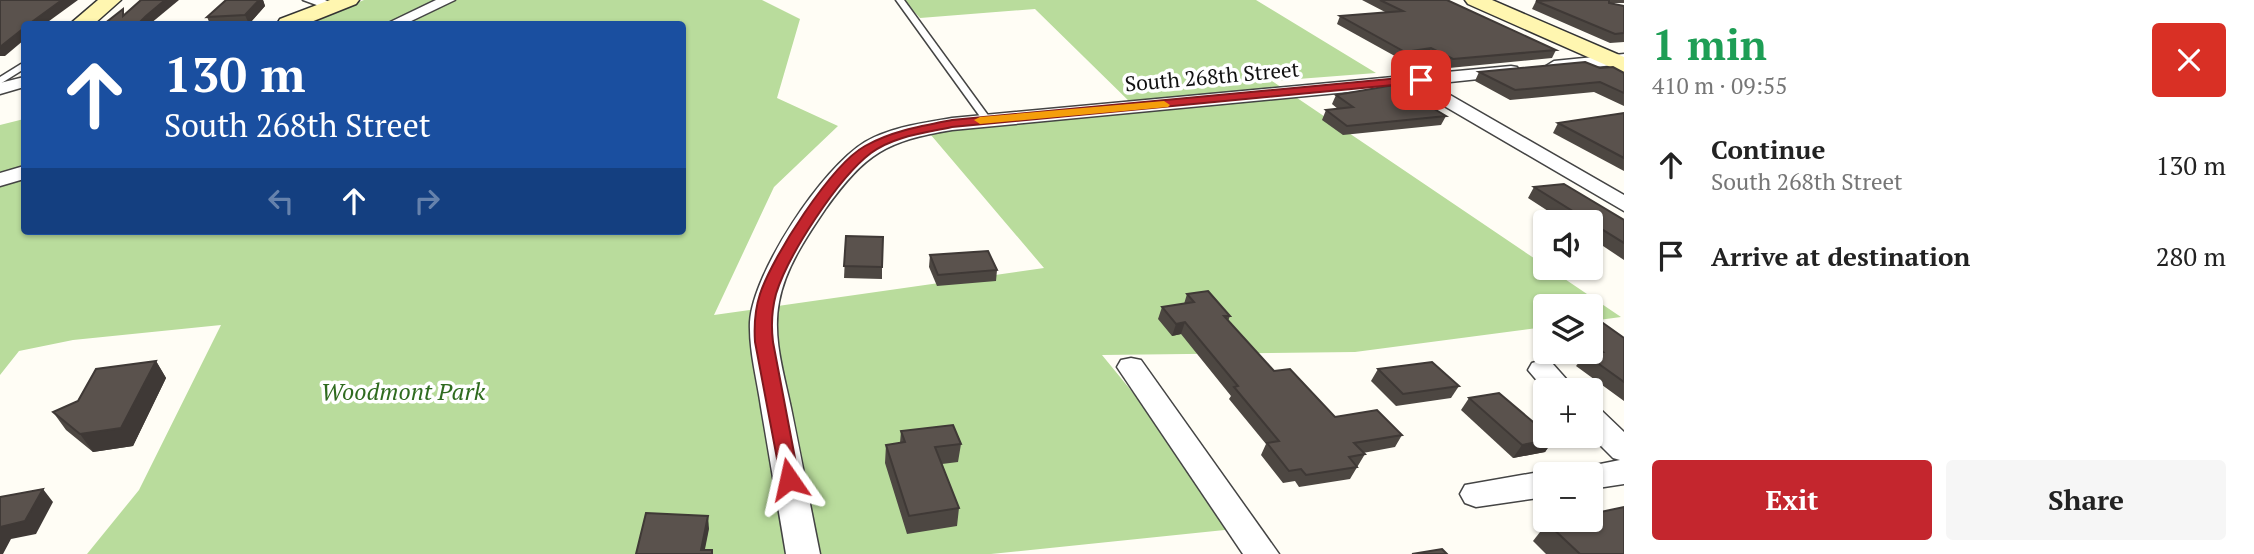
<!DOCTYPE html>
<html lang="en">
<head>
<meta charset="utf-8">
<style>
	:root { --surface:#fff; --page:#f6f6f6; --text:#222; --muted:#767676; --accent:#c4262e }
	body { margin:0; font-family:"PT Serif",serif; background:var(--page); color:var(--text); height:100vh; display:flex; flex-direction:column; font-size:26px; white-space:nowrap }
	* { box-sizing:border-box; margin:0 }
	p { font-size:23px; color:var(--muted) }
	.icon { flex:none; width:38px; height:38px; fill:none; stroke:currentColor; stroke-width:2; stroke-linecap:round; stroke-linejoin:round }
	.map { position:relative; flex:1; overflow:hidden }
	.sheet { display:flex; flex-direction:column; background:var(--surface); width:630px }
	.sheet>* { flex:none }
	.guide { position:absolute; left:21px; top:21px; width:665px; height:214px; border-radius:7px; box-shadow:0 2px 5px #0004; background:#1a4fa0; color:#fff; overflow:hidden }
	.fabs { position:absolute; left:1533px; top:210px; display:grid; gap:14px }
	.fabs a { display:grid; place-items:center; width:70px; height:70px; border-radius:7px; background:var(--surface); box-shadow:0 2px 5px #0004; font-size:35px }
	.pin { position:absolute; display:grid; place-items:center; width:60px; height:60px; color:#fff; margin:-30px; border-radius:14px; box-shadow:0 4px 10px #0006 }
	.me { position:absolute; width:77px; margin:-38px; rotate:349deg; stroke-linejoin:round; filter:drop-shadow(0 0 5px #0008) }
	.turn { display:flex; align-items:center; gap:24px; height:147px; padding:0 28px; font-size:32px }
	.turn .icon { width:91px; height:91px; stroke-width:2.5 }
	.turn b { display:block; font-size:49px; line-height:60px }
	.lanes { display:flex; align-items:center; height:66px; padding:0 28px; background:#0003; justify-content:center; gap:35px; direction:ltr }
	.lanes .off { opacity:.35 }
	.round { display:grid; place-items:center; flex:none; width:74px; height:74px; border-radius:7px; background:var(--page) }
	.headline { display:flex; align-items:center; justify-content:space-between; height:119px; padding:0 28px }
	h1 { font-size:42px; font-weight:800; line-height:52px; color:#1e9e55 }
	.cta { display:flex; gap:14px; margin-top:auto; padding:14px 28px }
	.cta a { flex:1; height:80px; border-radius:7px; background:var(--accent); color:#fff; font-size:28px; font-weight:800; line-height:80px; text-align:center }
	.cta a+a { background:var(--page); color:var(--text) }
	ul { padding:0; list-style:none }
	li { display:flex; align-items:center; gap:21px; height:91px; padding:0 28px }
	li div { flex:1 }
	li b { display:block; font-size:26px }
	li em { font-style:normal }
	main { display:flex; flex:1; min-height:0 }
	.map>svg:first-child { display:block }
	.forest { fill:#b9dc9c }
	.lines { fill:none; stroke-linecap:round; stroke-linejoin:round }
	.lane-casing { stroke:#444; stroke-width:3 }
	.street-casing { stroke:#444; stroke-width:3 }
	.secondary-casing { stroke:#333; stroke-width:3 }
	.lane { fill:#fff; fill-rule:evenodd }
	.street { fill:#fff; fill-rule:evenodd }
	.secondary { fill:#fff6b0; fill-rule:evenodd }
	.wall { fill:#4d4742 }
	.shaded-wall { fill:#3f3936 }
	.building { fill:#5a524d; stroke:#3f3936; stroke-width:2 }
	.route { fill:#c4262e; stroke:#7f191e; stroke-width:2 }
	.slow { fill:#f59e0b }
	.labels { text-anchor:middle; stroke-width:7; stroke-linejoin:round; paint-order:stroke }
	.far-street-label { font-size:21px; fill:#111; stroke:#fff }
	.park-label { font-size:24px; font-style:italic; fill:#2f6b1f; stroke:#fff }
</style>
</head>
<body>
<main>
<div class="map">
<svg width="1624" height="554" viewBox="0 0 1624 554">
	<rect width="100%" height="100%" fill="#fffdf5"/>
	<path class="forest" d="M364,0H762L800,19L777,98L838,126L774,187L714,315L1044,268L925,128L1134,106L1035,9L920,18L903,0H1256L1376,73L1272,81L1621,317L1591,321V306H1545V327L1355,352L1102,355L1244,528L991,554H87L139,490L221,325L73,340L19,351L0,375V125L24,119V231H682V24H302Z"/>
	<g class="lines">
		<g class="lane-casing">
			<g id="lane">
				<path d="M896,0H904L990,118V122H984Z"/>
				<path d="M21,64H24V69L0,84V77Z"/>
			</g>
		</g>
		<g class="street-casing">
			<g id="street">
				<path d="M303,0H325L340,7L333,11Z"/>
				<path d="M436,0H455L405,24H386Z"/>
				<path d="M1624,54V64L1554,71L1546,66L1554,61Z"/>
				<path d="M1511,66L1517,67L1519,71L1517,75L1431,84L1624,195V211L1410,86L952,130C886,141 866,153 826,208C807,236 785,268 779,302C772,337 784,374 791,408C801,456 810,505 820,554H786C778,505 769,456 761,407C757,379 749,351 750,322C753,272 822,168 865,142C891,127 923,123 952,118Z"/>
				<path d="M24,77V87L0,94V83Z"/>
				<path d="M24,166V179L0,186V173Z"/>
				<path d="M1131,358L1141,360L1279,554H1243L1117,367L1121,360Z"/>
				<path d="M1542,360L1552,363L1576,390H1545L1528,370L1532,363Z"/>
				<path d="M1591,407L1601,410L1624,432V484L1591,489V474H1577L1580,468L1620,460L1613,458L1591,436Z"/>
				<path d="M1545,471L1554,474H1545V497L1476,507L1465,503L1460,494L1465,485Z"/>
			</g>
		</g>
		<g class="secondary-casing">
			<g id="secondary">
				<path d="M98,0H121L94,24H70Z"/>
				<path d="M330,0H359L356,4L306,24H277L280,19Z"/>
				<path d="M1465,0H1492L1624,57V73L1468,4Z"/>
			</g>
		</g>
		<use href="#lane" class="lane"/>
		<use href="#street" class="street"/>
		<use href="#secondary" class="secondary"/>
	</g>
	<g class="wall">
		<path d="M226,0H263L265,6L249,24H210L207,17Z"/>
		<path d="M1362,0H1447L1556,50L1552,58L1449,68L1427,56L1402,60L1337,24L1340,16L1387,13Z"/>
		<path d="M1555,0H1624V3H1609L1624,6V42L1610,43L1532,9L1536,1Z"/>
		<path d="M1600,68L1624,73V106L1594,92L1510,100L1475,81L1479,72Z"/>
		<path d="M1336,95L1446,116L1441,125L1343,135L1322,120L1326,110L1338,109L1332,104Z"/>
		<path d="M1624,113V171L1553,133L1558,123Z"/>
		<path d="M1534,187L1624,220V260L1591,238V222H1565L1528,198Z"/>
		<path d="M846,236L882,267V279L844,278Z"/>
		<path d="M930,255L997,270L996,281L937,286L929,267Z"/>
		<path d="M1187,294L1230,316L1228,321L1274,371L1335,417L1402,435L1395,447L1363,453L1365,454L1350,479L1299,487L1295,481L1283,483L1261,455L1266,444L1229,399L1231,396L1181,334L1172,336L1158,319L1162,307L1184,304Z"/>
		<path d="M1591,324L1624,338V401L1576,366L1584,356L1579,352H1591Z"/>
		<path d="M156,361L166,378L133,446L93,452L66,430L53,412L78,401Z"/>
		<path d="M1378,369L1459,386L1451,398L1396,406L1371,381Z"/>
		<path d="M1469,398L1554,439L1545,452L1513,458L1461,410Z"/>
		<path d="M901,431L961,444L958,462L942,464L959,508L957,526L907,534L885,463L886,445L900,443Z"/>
		<path d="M1547,523L1624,554H1546L1533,541Z"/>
	</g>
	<g class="shaded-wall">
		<path d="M62,0H78L45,24H29Z"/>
		<path d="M165,0H179L150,24H138L146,16Z"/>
		<path d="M259,0H263L265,6L249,24L245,15Z"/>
		<path d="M24,28V40L5,56H0V47Z"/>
		<path d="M1431,48L1427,56L1402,60L1405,52Z"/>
		<path d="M1185,322L1181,334L1172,336L1176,324Z"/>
		<path d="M156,361L166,378L133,446L93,452L80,434Z"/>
		<path d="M1554,439L1545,452L1513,458L1522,445Z"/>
		<path d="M43,489L53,502L36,534L11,539L3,554H0V527Z"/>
		<path d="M708,516L709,529L704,554L701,550Z"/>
	</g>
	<g class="building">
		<path d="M0,0H62L29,24H24V28L0,47Z"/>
		<path d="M141,0H165L146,16L138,24H104L123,9V16Z"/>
		<path d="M226,0H259L245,15L207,17Z"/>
		<path d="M1380,0H1447L1556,50L1453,59L1431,48L1405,52L1340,16L1403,11Z"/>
		<path d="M1555,0H1609V3L1624,6V33L1615,34L1536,1Z"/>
		<path d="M1585,62L1600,68L1613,67L1624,73V93L1600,82L1515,90L1479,72Z"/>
		<path d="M1394,85L1446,116L1347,126L1326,110L1353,107L1336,95Z"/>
		<path d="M1624,113V158L1558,123Z"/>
		<path d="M1564,184L1624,220V243L1534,187Z"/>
		<path d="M846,236L883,237L882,267L844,266Z"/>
		<path d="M988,251L997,270L938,275L930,255Z"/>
		<path d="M1208,291L1230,316H1224L1274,371L1290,369L1335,417L1377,410L1402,435L1354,443L1365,454L1349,457L1357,467L1306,475L1301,469L1289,471L1267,443L1279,441L1234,387L1238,386L1185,322L1176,324L1162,307L1194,302L1187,294Z"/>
		<path d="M1603,323L1624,338V382L1585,354L1603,352L1591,342V324Z"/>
		<path d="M156,361L121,428L80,434L53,412L78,401L96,369Z"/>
		<path d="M1432,362L1459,386L1403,394L1378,369Z"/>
		<path d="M1499,393L1545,432V436H1550L1554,439L1522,445L1469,398Z"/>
		<path d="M953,425L961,444L935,447L959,508L909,516L886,445L905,442L901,431Z"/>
		<path d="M43,489L25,521L0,527V497Z"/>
		<path d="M1624,507V554H1580L1547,523L1561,520H1591V514Z"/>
		<path d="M646,513L708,516L701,550H712V554H636Z"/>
		<path d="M1442,549L1447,554H1412Z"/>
	</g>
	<path class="route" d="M1421,76L1427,80L1425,82L952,127C925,133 894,136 871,153C838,178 788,255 776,294C772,309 771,326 773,342L799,479L796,485H782L755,342C754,326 755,309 760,294C772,257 831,165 865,146C892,131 921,126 952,120Z"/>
	<path class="slow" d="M1164,101L1170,105L1168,107L980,124L974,120L980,117Z"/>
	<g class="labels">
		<g class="far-street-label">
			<text transform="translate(1212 77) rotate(-5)" y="7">South 268th Street</text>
		</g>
		<g class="park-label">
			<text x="403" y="400">Woodmont Park</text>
		</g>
	</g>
</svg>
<div class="fabs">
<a><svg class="icon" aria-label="sound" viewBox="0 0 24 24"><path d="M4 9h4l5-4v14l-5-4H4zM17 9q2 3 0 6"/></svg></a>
<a><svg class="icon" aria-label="layers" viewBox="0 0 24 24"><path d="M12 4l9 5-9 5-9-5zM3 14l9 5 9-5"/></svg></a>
<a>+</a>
<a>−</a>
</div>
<div class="pin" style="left:1421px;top:80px;background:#d93025"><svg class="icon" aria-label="arrive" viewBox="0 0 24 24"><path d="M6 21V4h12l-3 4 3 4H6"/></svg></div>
<svg class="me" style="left:789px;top:479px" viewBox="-20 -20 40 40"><path d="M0-17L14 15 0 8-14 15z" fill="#c4262e" stroke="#fff" stroke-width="4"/></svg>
<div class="guide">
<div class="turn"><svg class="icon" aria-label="ahead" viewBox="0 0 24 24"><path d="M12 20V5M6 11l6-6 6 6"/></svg><div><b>130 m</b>South 268th Street</div></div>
<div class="lanes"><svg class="icon off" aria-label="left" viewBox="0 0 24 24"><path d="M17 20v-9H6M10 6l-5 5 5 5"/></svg><svg class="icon" aria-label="ahead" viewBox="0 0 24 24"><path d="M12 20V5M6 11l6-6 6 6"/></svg><svg class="icon off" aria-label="right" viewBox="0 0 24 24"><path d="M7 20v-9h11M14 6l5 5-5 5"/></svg></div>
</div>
</div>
<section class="sheet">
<div class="headline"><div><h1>1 min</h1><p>410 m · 09:55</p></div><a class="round" style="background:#d93025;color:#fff"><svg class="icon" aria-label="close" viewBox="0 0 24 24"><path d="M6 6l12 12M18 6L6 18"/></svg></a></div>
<ul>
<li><svg class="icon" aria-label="ahead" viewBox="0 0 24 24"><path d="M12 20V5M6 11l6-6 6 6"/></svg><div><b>Continue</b><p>South 268th Street</p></div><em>130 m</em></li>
<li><svg class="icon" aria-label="arrive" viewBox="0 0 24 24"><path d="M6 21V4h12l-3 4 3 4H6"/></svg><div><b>Arrive at destination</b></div><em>280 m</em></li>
</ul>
<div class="cta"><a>Exit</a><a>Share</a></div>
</section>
</main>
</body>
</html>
